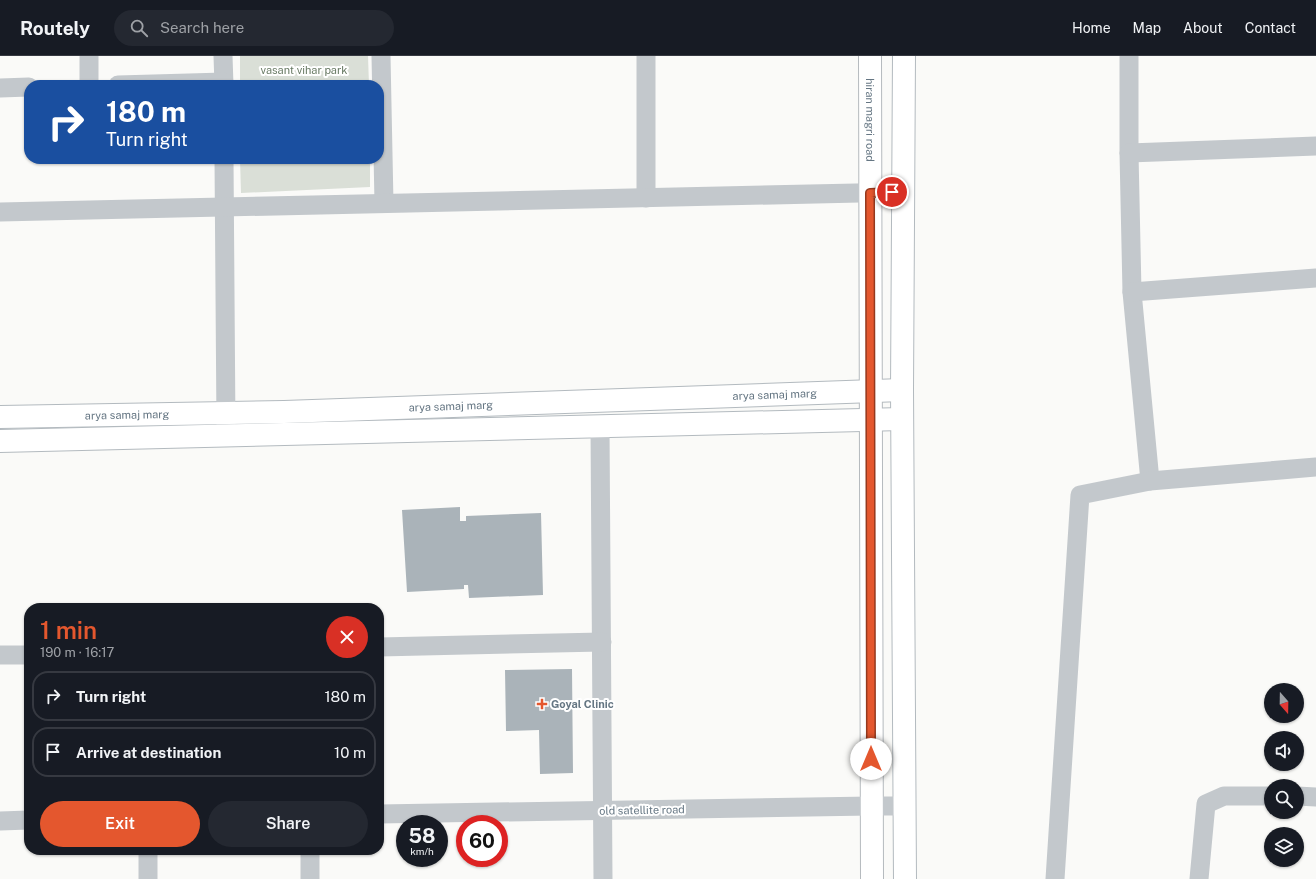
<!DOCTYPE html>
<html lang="en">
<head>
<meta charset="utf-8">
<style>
	:root { --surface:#171b24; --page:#242831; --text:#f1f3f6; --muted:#9ea1a6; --line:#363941; --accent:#e4572e }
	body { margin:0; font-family:"Public Sans",sans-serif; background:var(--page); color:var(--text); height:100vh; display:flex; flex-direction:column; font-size:15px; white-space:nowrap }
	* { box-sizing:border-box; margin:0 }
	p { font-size:13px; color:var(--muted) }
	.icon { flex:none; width:22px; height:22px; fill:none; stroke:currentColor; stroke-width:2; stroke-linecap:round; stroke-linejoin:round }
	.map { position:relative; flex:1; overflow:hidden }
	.drawer { position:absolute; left:24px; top:547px; width:360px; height:252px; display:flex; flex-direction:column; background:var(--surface); border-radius:16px; box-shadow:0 1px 3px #0004 }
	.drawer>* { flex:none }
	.guide { position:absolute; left:24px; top:24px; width:360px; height:84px; border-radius:16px; box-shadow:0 1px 3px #0004; background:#1a4fa0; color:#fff; overflow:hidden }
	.needle { width:26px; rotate:160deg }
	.fabs { position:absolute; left:1264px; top:627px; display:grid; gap:8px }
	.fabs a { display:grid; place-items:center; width:40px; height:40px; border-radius:50%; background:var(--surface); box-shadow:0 1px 3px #0004; font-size:20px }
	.speed { position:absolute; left:396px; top:759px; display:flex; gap:8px; font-size:20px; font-weight:700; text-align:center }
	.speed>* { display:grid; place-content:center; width:52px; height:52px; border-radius:50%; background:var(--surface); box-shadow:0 1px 3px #0004; line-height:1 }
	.speed small { font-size:10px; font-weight:400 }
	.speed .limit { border:6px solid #d22; background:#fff; color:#111 }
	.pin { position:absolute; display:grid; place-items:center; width:34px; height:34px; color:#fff; margin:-17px; border:2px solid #fff; border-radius:50%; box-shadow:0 1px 4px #0007 }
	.me { position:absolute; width:44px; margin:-22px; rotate:0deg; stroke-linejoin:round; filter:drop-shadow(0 0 3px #0008) }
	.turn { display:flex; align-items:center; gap:14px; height:84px; padding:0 16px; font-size:18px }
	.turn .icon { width:52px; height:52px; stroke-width:2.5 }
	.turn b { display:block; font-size:28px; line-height:34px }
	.round { display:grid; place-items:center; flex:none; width:42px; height:42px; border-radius:21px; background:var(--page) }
	.overview { display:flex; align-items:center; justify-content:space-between; height:68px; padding:0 16px }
	h1 { font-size:24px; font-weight:600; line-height:30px; color:var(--accent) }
	.cta { display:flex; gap:8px; margin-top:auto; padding:8px 16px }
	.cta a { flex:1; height:46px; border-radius:24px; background:var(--accent); color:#fff; font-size:16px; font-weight:600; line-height:46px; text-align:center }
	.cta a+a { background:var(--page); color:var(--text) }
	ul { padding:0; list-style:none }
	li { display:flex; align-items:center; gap:12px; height:50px; margin:0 8px 6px; padding:0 8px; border:2px solid var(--line); border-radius:16px }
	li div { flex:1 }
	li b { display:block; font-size:15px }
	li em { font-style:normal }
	header { display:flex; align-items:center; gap:24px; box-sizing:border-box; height:56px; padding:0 20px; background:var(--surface); border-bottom:1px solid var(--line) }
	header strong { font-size:19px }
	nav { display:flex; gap:22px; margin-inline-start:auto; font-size:14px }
	.search { width:280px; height:36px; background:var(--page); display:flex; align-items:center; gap:10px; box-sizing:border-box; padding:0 14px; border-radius:22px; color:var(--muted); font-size:15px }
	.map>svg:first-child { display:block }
	.green { fill:#dadfd7 }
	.building { fill:#aab3b9 }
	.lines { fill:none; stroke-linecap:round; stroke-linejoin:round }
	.secondary-casing { stroke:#b3babf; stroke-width:24 }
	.primary-casing { stroke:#b5babe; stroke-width:24 }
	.street { stroke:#c3c8cc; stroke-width:19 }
	.secondary { stroke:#fff; stroke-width:22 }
	.primary { stroke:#fff; stroke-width:22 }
	.route-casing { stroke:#94391e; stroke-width:10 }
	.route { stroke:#e4572e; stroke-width:7 }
	.poi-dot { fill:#e4572e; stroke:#fff; stroke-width:1.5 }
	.labels { text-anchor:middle; stroke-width:4; stroke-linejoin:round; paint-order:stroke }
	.park-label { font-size:11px; fill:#687a64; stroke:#fff }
	.street-label { font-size:11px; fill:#657683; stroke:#fff }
	.poi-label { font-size:11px; font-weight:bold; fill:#657683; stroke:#fff; text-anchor:start }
</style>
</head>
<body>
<header>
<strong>Routely</strong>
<div class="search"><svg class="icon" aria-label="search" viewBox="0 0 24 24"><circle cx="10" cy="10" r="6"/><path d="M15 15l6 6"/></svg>Search here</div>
<nav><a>Home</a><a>Map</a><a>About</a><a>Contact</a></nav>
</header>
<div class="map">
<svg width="1316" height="823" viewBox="0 0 1316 823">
	<rect width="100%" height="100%" fill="#fafaf8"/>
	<g class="green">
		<path d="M240,0H368L369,29H240Z"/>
		<path d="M240,103H370V131L241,137Z"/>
	</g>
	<g class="building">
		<path d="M460,451V465H466V460L541,457L543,539L469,542L468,529H464V533L407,536L402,454Z"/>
		<path d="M572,613L573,717L540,718L539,674L506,675L505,614Z"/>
	</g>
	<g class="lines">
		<g class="secondary-casing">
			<g id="secondary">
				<path d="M904,0L902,334L905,823"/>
				<path id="s1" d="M0,361L284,356L902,334"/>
				<path d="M0,385L902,363"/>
			</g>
		</g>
		<g class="primary-casing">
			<g id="primary">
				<path id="s2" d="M870,0L872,823"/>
			</g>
		</g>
		<g class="street">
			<path d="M89,0V29"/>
			<path d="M223,0L224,29"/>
			<path d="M381,0L384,147"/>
			<path d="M1129,0V97L1132,236L1150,425"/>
			<path d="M118,29L224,26"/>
			<path d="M0,32L29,31"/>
			<path d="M1129,97L1316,90"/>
			<path d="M224,103L226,372"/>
			<path d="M646,142V0"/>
			<path d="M0,156L903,136"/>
			<path d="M1132,236L1316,222"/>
			<path d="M600,370L603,823"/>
			<path d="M379,591L602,586"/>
			<path d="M0,599H29"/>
			<path d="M1297,740L1316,741"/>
			<path d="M379,758L871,750H904"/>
			<path d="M0,765L29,764"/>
			<path d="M310,794V823"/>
			<path d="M148,823V794"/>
			<path d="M1055,823L1080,439L1150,425L1316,411"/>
			<path d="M1199,823L1206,748L1224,740H1271"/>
		</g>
		<use href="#secondary" class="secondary"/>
		<use href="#primary" class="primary"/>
	</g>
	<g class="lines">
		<g class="route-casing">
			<path id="route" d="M871,703L870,137L892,136"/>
		</g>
		<use href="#route" class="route"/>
	</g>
	<path class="poi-dot" d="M540 642h4v4h4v4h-4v4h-4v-4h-4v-4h4z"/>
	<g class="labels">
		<g class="park-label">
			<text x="304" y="18">vasant vihar park</text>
		</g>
		<g class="street-label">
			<text dy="4" stroke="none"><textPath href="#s2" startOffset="64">hiran magri road</textPath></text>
			<text dy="4" stroke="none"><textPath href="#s1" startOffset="775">arya samaj marg</textPath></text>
			<text dy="4" stroke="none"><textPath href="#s1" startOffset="451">arya samaj marg</textPath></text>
			<text dy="4" stroke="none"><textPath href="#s1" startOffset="127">arya samaj marg</textPath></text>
			<text transform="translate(642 754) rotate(-1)" y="4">old satellite road</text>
		</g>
		<g class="poi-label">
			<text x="551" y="652">Goyal Clinic</text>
		</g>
	</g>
</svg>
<div class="fabs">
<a><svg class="needle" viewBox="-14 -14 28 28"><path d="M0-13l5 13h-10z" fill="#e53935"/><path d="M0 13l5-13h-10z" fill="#9ea1a6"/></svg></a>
<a><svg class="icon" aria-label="sound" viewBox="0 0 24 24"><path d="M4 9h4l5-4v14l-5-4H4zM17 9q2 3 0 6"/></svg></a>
<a><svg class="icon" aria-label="search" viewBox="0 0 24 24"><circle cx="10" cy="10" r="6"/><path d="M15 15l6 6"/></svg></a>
<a><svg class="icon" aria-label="layers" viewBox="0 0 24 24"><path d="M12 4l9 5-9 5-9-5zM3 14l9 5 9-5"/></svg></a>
</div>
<div class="speed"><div>58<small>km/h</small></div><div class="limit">60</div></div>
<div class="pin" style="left:892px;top:136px;background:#d93025"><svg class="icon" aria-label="arrive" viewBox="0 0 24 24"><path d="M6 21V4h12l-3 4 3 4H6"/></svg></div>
<svg class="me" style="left:871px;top:703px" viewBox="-20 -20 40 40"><circle r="19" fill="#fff"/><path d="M0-13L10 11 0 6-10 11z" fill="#e4572e"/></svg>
<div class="guide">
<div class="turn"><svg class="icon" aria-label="right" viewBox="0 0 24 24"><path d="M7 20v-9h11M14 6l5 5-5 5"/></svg><div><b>180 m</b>Turn right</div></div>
</div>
<section class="drawer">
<div class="overview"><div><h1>1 min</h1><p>190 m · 16:17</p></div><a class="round" style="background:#d93025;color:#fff"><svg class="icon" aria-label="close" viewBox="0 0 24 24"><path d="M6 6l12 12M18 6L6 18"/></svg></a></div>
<ul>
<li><svg class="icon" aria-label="right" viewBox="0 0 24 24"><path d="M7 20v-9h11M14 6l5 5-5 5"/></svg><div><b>Turn right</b></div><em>180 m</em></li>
<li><svg class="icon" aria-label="arrive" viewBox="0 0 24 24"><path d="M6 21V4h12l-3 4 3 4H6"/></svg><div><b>Arrive at destination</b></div><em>10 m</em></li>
</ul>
<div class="cta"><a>Exit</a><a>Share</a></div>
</section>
</div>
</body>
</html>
